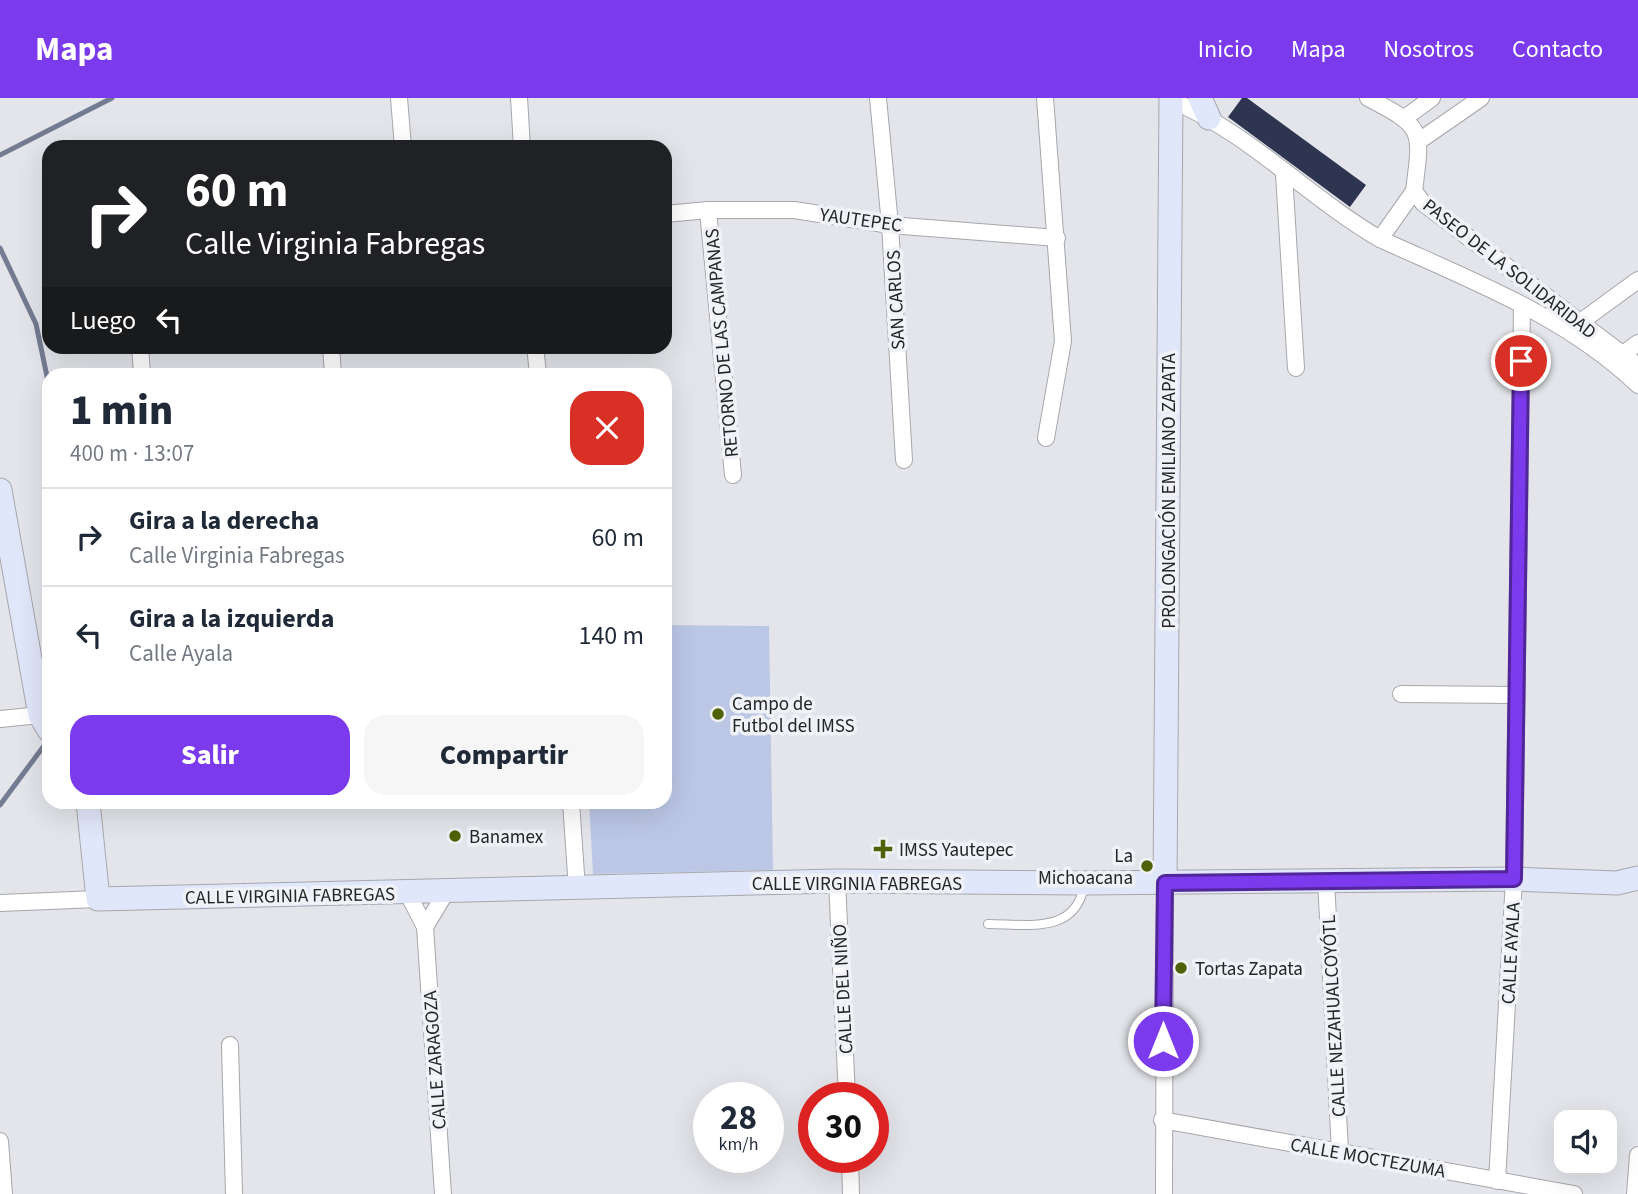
<!DOCTYPE html>
<html lang="es">
<head>
<meta charset="utf-8">
<style>
	:root { --surface:#fff; --page:#f6f6f7; --text:#1f2937; --muted:#747a83; --line:#e0e1e3; --accent:#7c3aed }
	body { margin:0; font-family:"Source Sans 3",sans-serif; background:var(--page); color:var(--text); height:100vh; display:flex; flex-direction:column; font-size:26px; white-space:nowrap }
	* { box-sizing:border-box; margin:0 }
	p { font-size:23px; color:var(--muted) }
	.icon { flex:none; width:38px; height:38px; fill:none; stroke:currentColor; stroke-width:2; stroke-linecap:round; stroke-linejoin:round }
	.map { position:relative; flex:1; overflow:hidden }
	.panel { position:absolute; left:42px; top:270px; width:630px; height:441px; display:flex; flex-direction:column; background:var(--surface); border-radius:21px; box-shadow:0 7px 28px #0002 }
	.panel>* { flex:none }
	.top-card { position:absolute; left:42px; top:42px; width:630px; height:214px; border-radius:21px; box-shadow:0 7px 28px #0002; background:#202124; color:#fff; overflow:hidden }
	.tools { position:absolute; left:1554px; top:1012px; display:grid; gap:14px }
	.tools a { display:grid; place-items:center; width:63px; height:63px; border-radius:14px; background:var(--surface); box-shadow:0 7px 28px #0002; font-size:35px }
	.speed { position:absolute; left:693px; top:984px; display:flex; gap:14px; font-size:35px; font-weight:700; text-align:center }
	.speed>* { display:grid; place-content:center; width:91px; height:91px; border-radius:50%; background:var(--surface); box-shadow:0 7px 28px #0002; line-height:1 }
	.speed small { font-size:18px; font-weight:400 }
	.speed .limit { border:10px solid #d22; background:#fff; color:#111 }
	.pin { position:absolute; display:grid; place-items:center; width:60px; height:60px; color:#fff; margin:-30px; border:4px solid #fff; border-radius:50%; box-shadow:0 2px 7px #0007 }
	.me { position:absolute; width:77px; margin:-38px; rotate:0deg; stroke-linejoin:round; filter:drop-shadow(0 0 5px #0008) }
	.turn { display:flex; align-items:center; gap:24px; height:147px; padding:0 28px; font-size:32px }
	.turn .icon { width:91px; height:91px; stroke-width:2.5 }
	.turn b { display:block; font-size:49px; line-height:60px }
	.then { display:flex; align-items:center; height:66px; padding:0 28px; background:#0003; gap:14px; font-size:26px }
	.round { display:grid; place-items:center; flex:none; width:74px; height:74px; border-radius:21px; background:var(--page) }
	.summary { display:flex; align-items:center; justify-content:space-between; height:119px; padding:0 28px }
	h1 { font-size:42px; font-weight:800; line-height:52px }
	.primary-button { display:flex; gap:14px; margin-top:auto; padding:14px 28px }
	.primary-button a { flex:1; height:80px; border-radius:21px; background:var(--accent); color:#fff; font-size:28px; font-weight:800; line-height:80px; text-align:center }
	.primary-button a+a { background:var(--page); color:var(--text) }
	ul { padding:0; list-style:none }
	li { display:flex; align-items:center; gap:21px; height:98px; padding:0 28px; border-top:2px solid var(--line) }
	li div { flex:1 }
	li b { display:block; font-size:26px }
	li em { font-style:normal }
	header { display:flex; align-items:center; gap:42px; box-sizing:border-box; height:98px; padding:0 35px; background:var(--accent); color:#fff }
	header strong { font-size:33px }
	nav { display:flex; gap:38px; margin-inline-start:auto; font-size:24px }
	.map>svg:first-child { display:block }
	.green { fill:#bcc7e6 }
	.lines { fill:none; stroke-linecap:round; stroke-linejoin:round }
	.stream { stroke:#747c93; stroke-width:5 }
	.building { fill:#2d3551 }
	.lane-casing { stroke:#a6a7ac; stroke-width:10 }
	.street-casing { stroke:#a6a7ac; stroke-width:18 }
	.secondary-casing { stroke:#a6a7ac; stroke-width:25 }
	.lane { stroke:#fff; stroke-width:8 }
	.street { stroke:#fff; stroke-width:16 }
	.secondary { stroke:#e1e7fa; stroke-width:23 }
	.route-casing { stroke:#51269a; stroke-width:18 }
	.route { stroke:#7c3aed; stroke-width:12 }
	.poi-dot { fill:#506106; stroke:#f0f2f7; stroke-width:2.5 }
	.labels { text-anchor:middle; stroke-width:7; stroke-linejoin:round; paint-order:stroke }
	.street-label { font-size:19px; fill:#242526; stroke:#f0f2f7 }
	.poi-label { font-size:19px; fill:#242526; stroke:#f0f2f7; text-anchor:start }
</style>
</head>
<body>
<header>
<strong>Mapa</strong>
<nav><a>Inicio</a><a>Mapa</a><a>Nosotros</a><a>Contacto</a></nav>
</header>
<div class="map">
<svg width="1638" height="1096" viewBox="0 0 1638 1096">
	<rect width="100%" height="100%" fill="#e3e5ea"/>
	<path class="green" d="M665,527L769,528L773,772L593,776L589,704H665Z"/>
	<g class="lines">
		<g class="stream">
			<path d="M0,57L112,0"/>
			<path d="M0,150L36,226L49,288"/>
			<path d="M0,707L49,641"/>
		</g>
	</g>
	<path class="building" d="M1242,0H1247L1366,87L1350,109L1228,19Z"/>
	<g class="lines">
		<g class="lane-casing">
			<path id="lane" d="M988,826C1026,826 1075,837 1084,788"/>
		</g>
		<g class="street-casing">
			<g id="street">
				<path d="M399,0L403,49"/>
				<path d="M519,0L522,49"/>
				<path d="M878,0L890,127L904,362"/>
				<path d="M1045,0L1063,243L1046,340"/>
				<path d="M1368,0C1424,29 1422,31 1414,93L1423,105L1638,268"/>
				<path d="M1171,2C1248,34 1308,99 1380,141C1470,182 1566,218 1638,287"/>
				<path d="M1406,19L1432,0"/>
				<path d="M1419,43L1481,0"/>
				<path d="M1284,76L1296,270"/>
				<path d="M708,112L733,377"/>
				<path d="M665,116L708,112H794L890,127L1057,140"/>
				<path d="M1380,141L1414,93"/>
				<path d="M1575,228L1638,182"/>
				<path d="M140,248L142,276"/>
				<path d="M331,248L333,276"/>
				<path d="M535,248L538,276"/>
				<path d="M1615,262L1638,245"/>
				<path d="M1401,596L1515,597"/>
				<path d="M0,621L40,617"/>
				<path d="M571,704L577,791"/>
				<path d="M1326,782L1340,1054"/>
				<path d="M837,783L847,999"/>
				<path d="M407,794L425,829"/>
				<path d="M0,805L98,801"/>
				<path d="M230,947L234,1096"/>
				<path d="M1162,1022L1574,1096"/>
				<path d="M0,1043L4,1096"/>
				<path d="M850,1059L851,1096"/>
				<path d="M1497,1083L1514,781L1522,207"/>
				<path d="M443,1096L425,829L446,794"/>
				<path d="M1164,1096L1165,785"/>
				<path d="M1635,1096L1638,1057"/>
			</g>
		</g>
		<g class="secondary-casing">
			<g id="secondary">
				<path d="M1200,0L1209,20"/>
				<path d="M0,392L40,617L49,632"/>
				<path d="M88,704L98,801L837,783L1085,785L1514,781L1617,785L1638,780"/>
				<path d="M1165,785L1171,0"/>
			</g>
		</g>
		<use href="#lane" class="lane"/>
		<use href="#street" class="street"/>
		<use href="#secondary" class="secondary"/>
	</g>
	<g class="lines">
		<g class="route-casing">
			<path id="route" d="M1163,943L1165,785L1514,781L1521,263"/>
		</g>
		<use href="#route" class="route"/>
	</g>
	<g class="poi-dot">
		<circle cx="718" cy="616" r="7"/>
		<circle cx="455" cy="738" r="7"/>
		<path d="M879.5 740.5h7v7h7v7h-7v7h-7v-7h-7v-7h7z"/>
		<circle cx="1147" cy="768" r="7"/>
		<circle cx="1181" cy="870" r="7"/>
	</g>
	<g class="labels">
		<g class="street-label">
			<text transform="translate(861 121) rotate(8)" y="7">YAUTEPEC</text>
			<text transform="translate(1510 170) rotate(38)" y="7">PASEO DE LA SOLIDARIDAD</text>
			<text transform="translate(895 202) rotate(-93)" y="7">SAN CARLOS</text>
			<text transform="translate(721 245) rotate(-95)" y="7">RETORNO DE LAS CAMPANAS</text>
			<text transform="translate(1168 393) rotate(-90)" y="7">PROLONGACIÓN EMILIANO ZAPATA</text>
			<text x="857" y="792">CALLE VIRGINIA FABREGAS</text>
			<text transform="translate(290 797) rotate(-1)" y="7">CALLE VIRGINIA FABREGAS</text>
			<text transform="translate(1510 855) rotate(-87)" y="7">CALLE AYALA</text>
			<text transform="translate(842 891) rotate(-93)" y="7">CALLE DEL NIÑO</text>
			<text transform="translate(1333 918) rotate(-93)" y="7">CALLE NEZAHUALCOYÓTL</text>
			<text transform="translate(434 962) rotate(-94)" y="7">CALLE ZARAGOZA</text>
			<text transform="translate(1368 1059) rotate(10)" y="7">CALLE MOCTEZUMA</text>
		</g>
		<g class="poi-label">
			<text x="732" y="612">Campo de<tspan x="732" dy="22">Futbol del IMSS</tspan></text>
			<text x="469" y="745">Banamex</text>
			<text x="899" y="758">IMSS Yautepec</text>
			<text x="1133" y="764" text-anchor="end">La<tspan x="1133" dy="22">Michoacana</tspan></text>
			<text x="1195" y="877">Tortas Zapata</text>
		</g>
	</g>
</svg>
<div class="tools">
<a><svg class="icon" aria-label="sound" viewBox="0 0 24 24"><path d="M4 9h4l5-4v14l-5-4H4zM17 9q2 3 0 6"/></svg></a>
</div>
<div class="speed"><div>28<small>km/h</small></div><div class="limit">30</div></div>
<div class="pin" style="left:1521px;top:263px;background:#d93025"><svg class="icon" aria-label="arrive" viewBox="0 0 24 24"><path d="M6 21V4h12l-3 4 3 4H6"/></svg></div>
<svg class="me" style="left:1163px;top:943px" viewBox="-20 -20 40 40"><circle r="17" fill="#7c3aed" stroke="#fff" stroke-width="3"/><path d="M0-11L8 9 0 5-8 9z" fill="#fff"/></svg>
<div class="top-card">
<div class="turn"><svg class="icon" aria-label="right" viewBox="0 0 24 24"><path d="M7 20v-9h11M14 6l5 5-5 5"/></svg><div><b>60 m</b>Calle Virginia Fabregas</div></div>
<div class="then">Luego<svg class="icon" aria-label="left" viewBox="0 0 24 24"><path d="M17 20v-9H6M10 6l-5 5 5 5"/></svg></div>
</div>
<section class="panel">
<div class="summary"><div><h1>1 min</h1><p>400 m · 13:07</p></div><a class="round" style="background:#d93025;color:#fff"><svg class="icon" aria-label="close" viewBox="0 0 24 24"><path d="M6 6l12 12M18 6L6 18"/></svg></a></div>
<ul>
<li><svg class="icon" aria-label="right" viewBox="0 0 24 24"><path d="M7 20v-9h11M14 6l5 5-5 5"/></svg><div><b>Gira a la derecha</b><p>Calle Virginia Fabregas</p></div><em>60 m</em></li>
<li><svg class="icon" aria-label="left" viewBox="0 0 24 24"><path d="M17 20v-9H6M10 6l-5 5 5 5"/></svg><div><b>Gira a la izquierda</b><p>Calle Ayala</p></div><em>140 m</em></li>
</ul>
<div class="primary-button"><a>Salir</a><a>Compartir</a></div>
</section>
</div>
</body>
</html>
